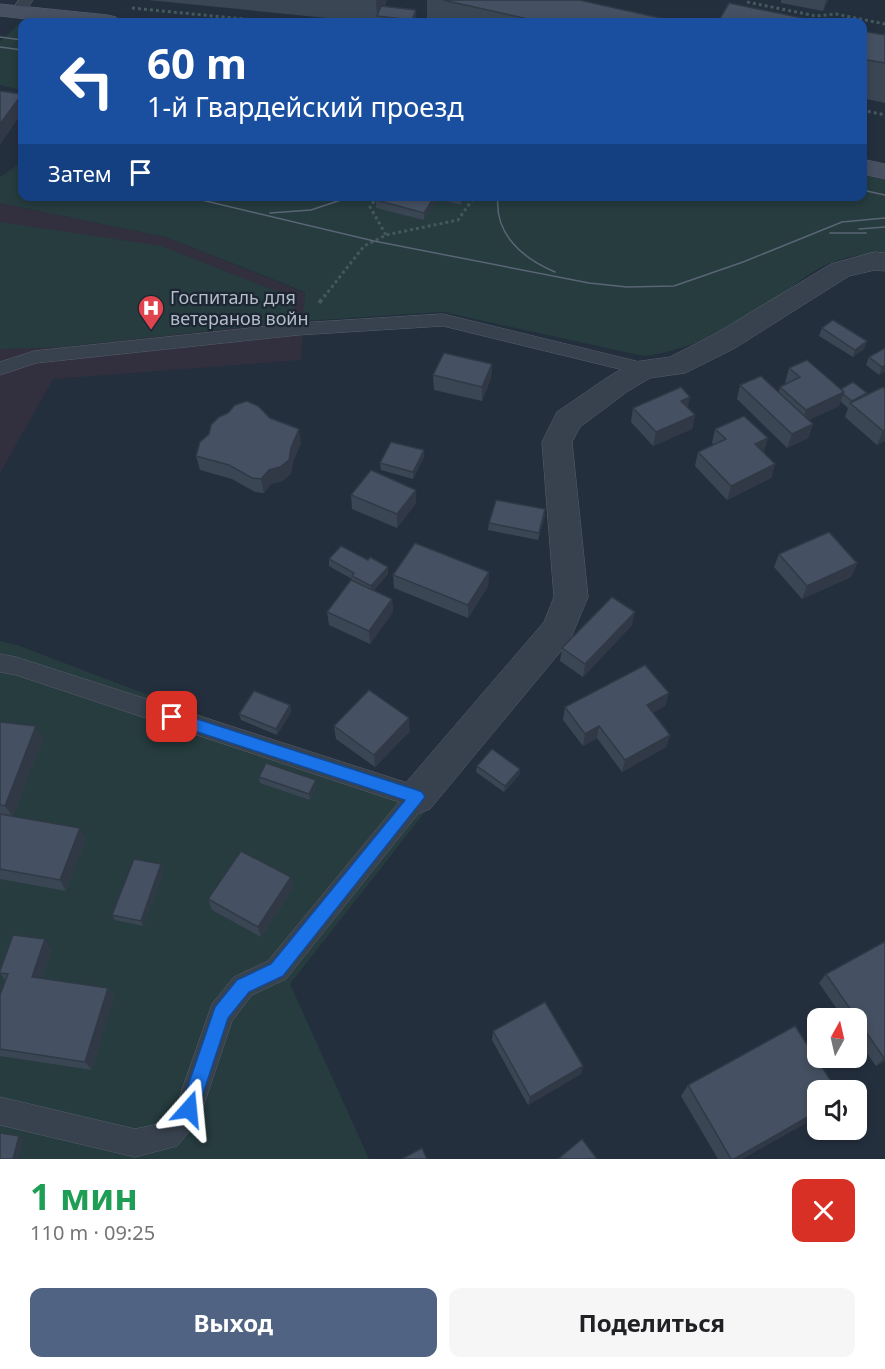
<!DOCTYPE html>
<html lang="ru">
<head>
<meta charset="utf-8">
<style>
	:root { --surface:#fff; --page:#f6f6f6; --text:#202124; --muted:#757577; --accent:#506383 }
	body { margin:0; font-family:"Noto Sans",sans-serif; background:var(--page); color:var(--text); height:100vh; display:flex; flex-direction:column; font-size:22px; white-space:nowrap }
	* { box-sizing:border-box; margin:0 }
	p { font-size:20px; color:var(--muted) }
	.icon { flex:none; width:33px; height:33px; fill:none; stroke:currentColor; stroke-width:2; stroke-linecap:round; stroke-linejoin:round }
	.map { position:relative; height:1159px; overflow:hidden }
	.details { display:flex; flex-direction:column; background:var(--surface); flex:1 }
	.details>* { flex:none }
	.top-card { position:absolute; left:18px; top:18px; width:849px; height:183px; border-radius:12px; box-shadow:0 3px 9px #0003; background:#1a4fa0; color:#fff; overflow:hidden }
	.needle { width:39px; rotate:8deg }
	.controls { position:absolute; left:807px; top:1008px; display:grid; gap:12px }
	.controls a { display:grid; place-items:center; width:60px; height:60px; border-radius:12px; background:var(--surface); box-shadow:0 3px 9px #0003; font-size:30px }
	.pin { position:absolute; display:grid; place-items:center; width:51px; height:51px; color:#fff; margin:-26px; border-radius:12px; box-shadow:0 3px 9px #0006 }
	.me { position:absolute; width:66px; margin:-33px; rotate:18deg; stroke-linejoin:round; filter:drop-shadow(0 0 4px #0008) }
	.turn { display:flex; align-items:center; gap:21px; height:126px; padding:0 30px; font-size:27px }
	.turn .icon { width:78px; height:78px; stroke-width:2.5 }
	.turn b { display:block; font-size:42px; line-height:51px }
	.then { display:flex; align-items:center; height:57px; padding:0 30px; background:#0003; gap:12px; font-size:22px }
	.round { display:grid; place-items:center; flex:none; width:63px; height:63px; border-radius:12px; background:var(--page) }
	.summary { display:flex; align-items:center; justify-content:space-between; height:102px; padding:0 30px }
	h1 { font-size:36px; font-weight:700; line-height:45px; color:#1e9e55 }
	.primary-button { display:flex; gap:12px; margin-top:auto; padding:12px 30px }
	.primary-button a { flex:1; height:69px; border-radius:12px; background:var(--accent); color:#fff; font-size:24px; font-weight:700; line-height:69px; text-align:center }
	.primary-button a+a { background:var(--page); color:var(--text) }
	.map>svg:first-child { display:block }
	.medical { fill:#32303f }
	.green { fill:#263c3f }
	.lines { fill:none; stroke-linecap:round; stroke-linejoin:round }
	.lane-casing { stroke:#565f6c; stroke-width:1 }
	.street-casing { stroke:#565f6c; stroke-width:1 }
	.secondary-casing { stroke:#565f6c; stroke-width:1 }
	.path-far1 { stroke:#44595c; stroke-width:3; stroke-dasharray:3 3; stroke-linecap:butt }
	.path { stroke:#44595c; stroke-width:4; stroke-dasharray:4.5 4.5; stroke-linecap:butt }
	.lane { fill:#38414e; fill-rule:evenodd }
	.street { fill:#38414e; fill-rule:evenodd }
	.secondary { fill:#465061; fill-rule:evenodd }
	.tram { stroke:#5a6575; stroke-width:1.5 }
	.wall { fill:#3b4654 }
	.shaded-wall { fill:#303945 }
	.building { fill:#455162; stroke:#303945; stroke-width:1.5 }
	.route { fill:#1a73e8; stroke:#114b97; stroke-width:1.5 }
	.labels { text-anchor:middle; stroke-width:4.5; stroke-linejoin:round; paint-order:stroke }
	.poi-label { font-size:18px; fill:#b4bcc9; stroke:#1d2633; text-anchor:start }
</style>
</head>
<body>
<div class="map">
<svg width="885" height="1159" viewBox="0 0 885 1159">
	<rect width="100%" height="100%" fill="#242f3e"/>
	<path class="medical" d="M0,203L166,237L305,293L301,360L53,379L0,473Z"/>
	<g class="green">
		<path d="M35,20L56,22H22V90L0,85V42L21,22Z"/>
		<path d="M22,162V196H862L863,175L885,180V254C836,253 814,269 777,298C767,305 758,315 747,320C718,336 675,353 643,356L443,312L303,321L305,292L166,237L0,203V177Z"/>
		<path d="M0,222L161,246L296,299L291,322L61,347L0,349Z"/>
		<path d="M0,641L17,645L432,803L290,984L369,1159H0Z"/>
	</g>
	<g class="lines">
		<g class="lane-casing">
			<g id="lane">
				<path d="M19,0H33L23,15L18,16L11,12Z"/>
				<path d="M443,314L644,363L650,364L653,369L650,374L644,375L443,326L298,335L36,363L0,375V362L34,351L298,323Z"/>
				<path d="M0,654L16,657L417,786L425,789L429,797L425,805L286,979L252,995L232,1021L199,1119L177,1146L135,1157L0,1125V1097L135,1129L159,1124L178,1101L212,1004L234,977L268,961L399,802L16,675L0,672Z"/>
			</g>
		</g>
		<g class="street-casing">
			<path id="street" d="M875,252L885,253V271L875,270L849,276L735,348L685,373L650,378L628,391L580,427L572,442L588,597L570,640L430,809L417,814L404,809L398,797L404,785L544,622L554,597L542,442L557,412L608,377L634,362L670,357L715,334L831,264Z"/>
		</g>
		<g class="secondary-casing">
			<g id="secondary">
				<path d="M0,4L108,15L116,17L119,22H54L0,16Z"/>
				<path d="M862,159L885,164V179L862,174Z"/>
			</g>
		</g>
		<g class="path-far1">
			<path d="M747,2L816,16L836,14L885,24"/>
			<path d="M132,8L274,22"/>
			<path d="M862,110L885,115"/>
			<path d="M377,196L370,207L386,235"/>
			<path d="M324,297L364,246L386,235L458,220L475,196"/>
		</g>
		<path class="path" d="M319,303L325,295"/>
		<use href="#lane" class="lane"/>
		<use href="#street" class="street"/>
		<use href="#secondary" class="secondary"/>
		<g class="tram">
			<path d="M0,37L22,40"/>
			<path d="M0,47L22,50"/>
			<path d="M862,190L885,195"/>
			<path d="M185,196L374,241L589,283L627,287L674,286L743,262L842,222L885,218"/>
			<path d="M498,196C494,234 522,258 555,272"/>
			<path d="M270,213L311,210L353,196"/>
			<path d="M859,229L885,227"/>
			<path d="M830,233H866"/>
		</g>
	</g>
	<g class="wall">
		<path d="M148,0H387L384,7L416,18L414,22H367Z"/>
		<path d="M427,0H579L678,22H427Z"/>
		<path d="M781,0H828L823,11L781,3Z"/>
		<path d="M862,31L884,35L885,32V103L862,98Z"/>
		<path d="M378,196H466L461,205L439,199L424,220L376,208V200Z"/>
		<path d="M822,328L867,341L864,349L853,357L819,336Z"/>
		<path d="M885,348V371L879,375L866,365L869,357Z"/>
		<path d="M492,364L491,378L482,401L434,390L433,375Z"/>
		<path d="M789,368L841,389L866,395L885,389V441L877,445L845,417L848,408L840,401L839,406L809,420L813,424L808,438L787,448L737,399L740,385L779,392L780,387L786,384L785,383Z"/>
		<path d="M688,407L695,415L692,429L653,446L631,422L633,408Z"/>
		<path d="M270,418L301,443L293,462L291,474L282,481L271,484L264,493L255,492L232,479L200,470L196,456L209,434Z"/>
		<path d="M715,429L763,452L775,464L771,478L727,500L695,466L698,452L714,445L712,443Z"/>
		<path d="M424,450V457L413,479L381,470L380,463Z"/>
		<path d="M416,490V503L397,528L352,509L351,495Z"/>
		<path d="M545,516L538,540L488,530L489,523Z"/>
		<path d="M779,554L857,563L851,577L802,599L774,567Z"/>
		<path d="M329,559L388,574L374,590L392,599L393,612L370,644L329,625L327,612L352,581V579L329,566Z"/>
		<path d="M489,572L488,586L468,618L394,588L393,575Z"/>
		<path d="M632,625L583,677L560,661L562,648Z"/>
		<path d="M669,693L665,706L652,713L670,735L666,747L622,772L597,738L583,746L563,720L565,707Z"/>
		<path d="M290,705L291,712L277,735L241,720L239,714Z"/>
		<path d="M0,722L43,738L13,816L86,839L66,891L0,879Z"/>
		<path d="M334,726L410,731L375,767L336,739Z"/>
		<path d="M477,766L520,769L519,775L504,792L476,772Z"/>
		<path d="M259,777L317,786L310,800L260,783Z"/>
		<path d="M164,870L143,926L115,920L112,915Z"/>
		<path d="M291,877L293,888L261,937L212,910L208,899Z"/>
		<path d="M885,944V1061L876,1066L856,1038V1018H843L819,983L826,974Z"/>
		<path d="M52,949L42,979L108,988L114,997L92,1070L0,1056V995L5,980L0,973Z"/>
		<path d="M493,1031L583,1066L581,1074L528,1105L492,1040Z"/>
		<path d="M688,1085L818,1116L742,1159H718L681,1096Z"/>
	</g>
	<g class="shaded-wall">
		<path d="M376,0H387L380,17L377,16Z"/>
		<path d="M826,0H828L823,11Z"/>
		<path d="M416,10V18L414,22H412Z"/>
		<path d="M22,94V113L0,145V124Z"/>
		<path d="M435,196H439V199L424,220V213Z"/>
		<path d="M461,196H466L461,205Z"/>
		<path d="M867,341L864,349L853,357L855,350Z"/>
		<path d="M492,364L491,378L482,401V387Z"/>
		<path d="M885,365V371L879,375L882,367Z"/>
		<path d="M844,392L839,406L801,424L806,410Z"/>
		<path d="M690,397L687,411L681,401Z"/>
		<path d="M695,415L692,429L653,446L656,432Z"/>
		<path d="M813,424L808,438L787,448L792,434Z"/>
		<path d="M299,429L301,443L293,462L291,474L282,481L271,484L264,493L261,479L269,470L291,448Z"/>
		<path d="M885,430V441L877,445L883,431Z"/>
		<path d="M768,438L764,452L755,444Z"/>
		<path d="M424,450V457L413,479V472Z"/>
		<path d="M775,464L771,478L727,500L731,486Z"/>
		<path d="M416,490V503L397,528V514Z"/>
		<path d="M545,509V516L538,540L539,533Z"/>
		<path d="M857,563L851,577L802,599L807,586Z"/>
		<path d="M388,567V574L371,593V586Z"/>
		<path d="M489,572L488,586L468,618V605Z"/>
		<path d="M392,599L393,612L370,644L369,631Z"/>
		<path d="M635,612L632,625L583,677L585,664Z"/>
		<path d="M669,693L665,706L643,718L647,705Z"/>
		<path d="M290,705L291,712L277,735L276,729Z"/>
		<path d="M409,718L410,731L375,767L374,755Z"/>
		<path d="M36,726L43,738L13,817L5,806Z"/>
		<path d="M599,726L597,738L583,746L585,734Z"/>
		<path d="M670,735L666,747L622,772L625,760Z"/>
		<path d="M520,769L519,775L504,792L505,786Z"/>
		<path d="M316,780L317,786L310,800L309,794Z"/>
		<path d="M80,828L86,839L66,891L60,880Z"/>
		<path d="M161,864L164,870L143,926L141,921Z"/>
		<path d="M291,877L293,888L261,937L258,927Z"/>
		<path d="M45,939L52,949L39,987L32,977Z"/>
		<path d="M108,988L114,997L92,1070L85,1062Z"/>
		<path d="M885,1057V1061L876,1066Z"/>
		<path d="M583,1066L581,1074L528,1105L530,1097Z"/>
		<path d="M818,1111V1116L742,1159H734Z"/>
		<path d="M19,1136L24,1139L18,1159H13Z"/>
	</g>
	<g class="building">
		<path d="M443,0H579L678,22H541Z"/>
		<path d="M729,3L822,22H718Z"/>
		<path d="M381,6L416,10L412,20L377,16Z"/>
		<path d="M862,31L885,35V63L862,59Z"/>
		<path d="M0,91L22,94L0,124Z"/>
		<path d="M378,196H435L424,213L376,200Z"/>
		<path d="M833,320L867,341L855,350L822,328Z"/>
		<path d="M885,348V365L882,367L869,357Z"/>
		<path d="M444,353L492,364L482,387L433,375Z"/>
		<path d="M807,360L844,392L806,410L780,387L800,377L789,368Z"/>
		<path d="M761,376L813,424L792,434L740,385Z"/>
		<path d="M853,382L867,393L852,401L843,394L844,392L841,389Z"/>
		<path d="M681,387L690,397L681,401L695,415L656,432L633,408Z"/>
		<path d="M883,387L885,389V430L883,431L850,403Z"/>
		<path d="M247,401L258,406L270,418L299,429L291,448L289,460L280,467L269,470L261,479L252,478L229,465L196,456L200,442L209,434L211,425L219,417L228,413L235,405Z"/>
		<path d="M744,416L768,438L755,444L775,464L731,486L698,452L726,439L715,429Z"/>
		<path d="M391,442L424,450L413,472L380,463Z"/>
		<path d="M371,470L416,490L397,514L351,495Z"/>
		<path d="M496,500L545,509L539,533L489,523Z"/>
		<path d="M829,532L857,563L807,586L779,554Z"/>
		<path d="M415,543L489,572L468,605L393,575Z"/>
		<path d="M341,546L368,560L370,557L388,567L371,586L352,576L354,573L329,559Z"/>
		<path d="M351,580L392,599L369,631L327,612Z"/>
		<path d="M612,597L635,612L585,664L562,648Z"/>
		<path d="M645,665L669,693L647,705L670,735L625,760L599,726L585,734L565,707Z"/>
		<path d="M369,690L409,718L374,755L334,726Z"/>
		<path d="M254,691L290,705L276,729L239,714Z"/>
		<path d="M0,722L36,726L5,806L0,805Z"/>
		<path d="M492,749L520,769L505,786L477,766Z"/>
		<path d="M266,763L316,780L309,794L259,777Z"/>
		<path d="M0,814L80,828L60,880L0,869Z"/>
		<path d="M241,851L291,877L258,927L208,899Z"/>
		<path d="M134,859L161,864L141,921L112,915Z"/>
		<path d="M13,935L45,939L32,977L108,988L85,1062L0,1049V995L8,974L0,973V971Z"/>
		<path d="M884,942L885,944V1057L884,1058L826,974Z"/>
		<path d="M545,1002L583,1066L530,1097L493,1031Z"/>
		<path d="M795,1026L837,1090H818V1111L734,1159H731L688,1085Z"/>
		<path d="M0,1133L19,1136L13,1159H0Z"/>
		<path d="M582,1139L597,1159H558Z"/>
		<path d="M422,1148L427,1159H402Z"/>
	</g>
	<path class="route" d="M172,711L417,790L422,792L425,797L283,976L249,992L228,1018L198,1109L196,1115L189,1118L183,1115L180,1109L215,1007L237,980L271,964L405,800L167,722L165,717L167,712Z"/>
	<defs>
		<g id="hospital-pin" transform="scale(1.35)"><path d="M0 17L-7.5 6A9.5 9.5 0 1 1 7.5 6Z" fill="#e0444e" stroke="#1d2633"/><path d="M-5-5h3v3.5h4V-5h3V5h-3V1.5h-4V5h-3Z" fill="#fff"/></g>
	</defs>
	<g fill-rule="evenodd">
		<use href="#hospital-pin" x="151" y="308"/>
	</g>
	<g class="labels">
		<g class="poi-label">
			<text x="170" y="304">Госпиталь для<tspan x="170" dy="21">ветеранов войн</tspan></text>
		</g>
	</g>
</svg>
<div class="controls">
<a><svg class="needle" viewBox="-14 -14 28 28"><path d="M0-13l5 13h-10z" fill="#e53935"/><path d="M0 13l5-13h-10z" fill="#757577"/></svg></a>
<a><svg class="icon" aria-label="sound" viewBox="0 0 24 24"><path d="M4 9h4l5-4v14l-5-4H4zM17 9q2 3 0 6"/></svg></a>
</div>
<div class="pin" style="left:172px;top:717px;background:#d93025"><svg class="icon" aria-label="arrive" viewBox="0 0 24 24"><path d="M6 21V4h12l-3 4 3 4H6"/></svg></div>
<svg class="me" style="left:189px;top:1109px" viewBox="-20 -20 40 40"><path d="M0-17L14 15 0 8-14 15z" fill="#1a73e8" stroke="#fff" stroke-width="4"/></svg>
<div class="top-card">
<div class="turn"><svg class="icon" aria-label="left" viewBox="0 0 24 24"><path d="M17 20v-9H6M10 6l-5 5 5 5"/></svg><div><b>60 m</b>1-й Гвардейский проезд</div></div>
<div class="then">Затем<svg class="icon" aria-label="arrive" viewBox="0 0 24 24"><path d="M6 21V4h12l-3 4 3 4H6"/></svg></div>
</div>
</div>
<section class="details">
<div class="summary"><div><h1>1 мин</h1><p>110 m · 09:25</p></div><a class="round" style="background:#d93025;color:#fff"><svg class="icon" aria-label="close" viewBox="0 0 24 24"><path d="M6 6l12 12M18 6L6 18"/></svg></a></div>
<div class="primary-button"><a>Выход</a><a>Поделиться</a></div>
</section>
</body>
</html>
